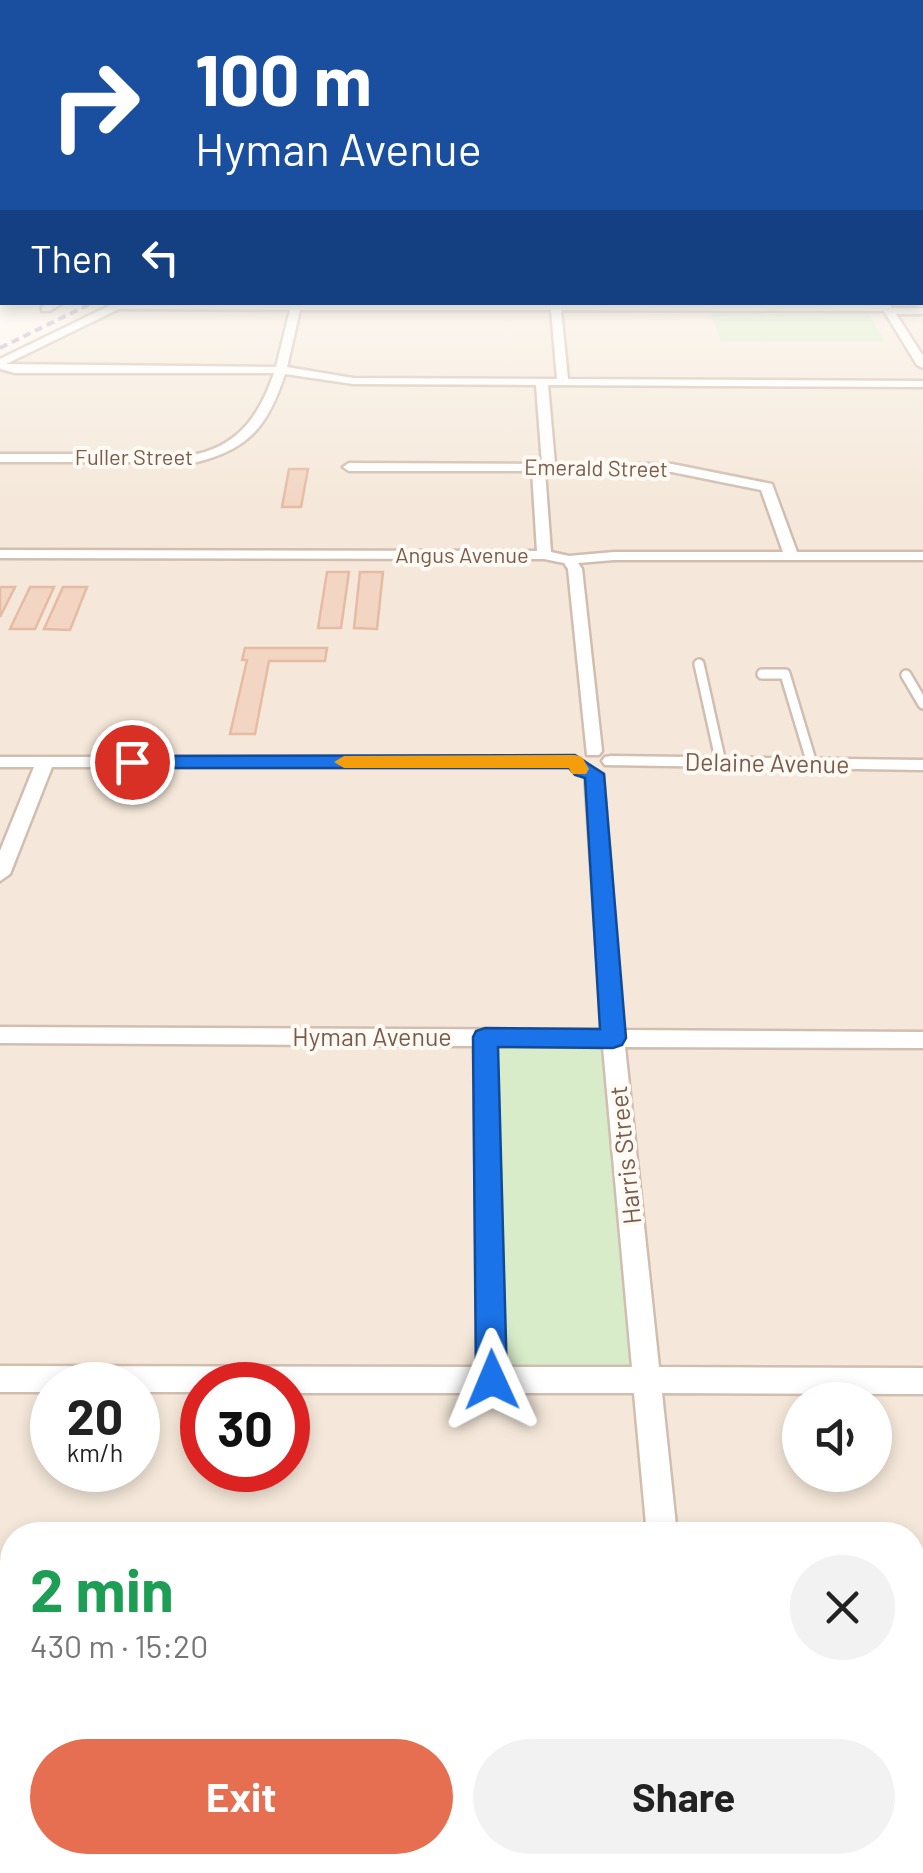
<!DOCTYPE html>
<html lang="en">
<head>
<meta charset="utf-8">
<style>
	:root { --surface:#fff; --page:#f2f2f2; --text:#222; --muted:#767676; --accent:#e76f51 }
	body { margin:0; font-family:Barlow,sans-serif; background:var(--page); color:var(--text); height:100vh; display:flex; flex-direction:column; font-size:38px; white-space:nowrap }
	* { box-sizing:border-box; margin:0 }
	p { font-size:32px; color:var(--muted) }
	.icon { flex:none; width:55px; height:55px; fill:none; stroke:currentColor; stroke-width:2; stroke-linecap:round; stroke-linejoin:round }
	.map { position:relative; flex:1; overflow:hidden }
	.side { position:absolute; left:0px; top:1522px; width:925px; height:352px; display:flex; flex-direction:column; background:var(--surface); border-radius:40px 40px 0 0; box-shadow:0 5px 15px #0003 }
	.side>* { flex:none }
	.top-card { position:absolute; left:0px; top:0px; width:925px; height:305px; box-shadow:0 5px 15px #0003; background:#1a4fa0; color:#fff; overflow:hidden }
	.tools { position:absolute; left:782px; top:1382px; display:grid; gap:20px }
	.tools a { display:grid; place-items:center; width:110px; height:110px; border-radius:50%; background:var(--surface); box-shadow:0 5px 15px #0003; font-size:50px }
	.speed { position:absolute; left:30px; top:1362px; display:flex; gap:20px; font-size:50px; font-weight:700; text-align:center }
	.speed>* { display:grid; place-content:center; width:130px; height:130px; border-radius:50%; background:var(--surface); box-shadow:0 5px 15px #0003; line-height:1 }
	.speed small { font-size:25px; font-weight:400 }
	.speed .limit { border:15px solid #d22; background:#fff; color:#111 }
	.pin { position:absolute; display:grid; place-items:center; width:85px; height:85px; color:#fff; margin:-42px; border:5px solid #fff; border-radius:50%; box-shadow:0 2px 10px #0007 }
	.me { position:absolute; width:110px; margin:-55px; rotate:359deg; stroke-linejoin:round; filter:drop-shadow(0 0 8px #0008) }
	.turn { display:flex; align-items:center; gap:35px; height:210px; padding:0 30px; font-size:45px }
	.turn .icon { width:130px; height:130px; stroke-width:2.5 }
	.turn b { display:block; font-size:70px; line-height:85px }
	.then { display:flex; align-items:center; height:95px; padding:0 30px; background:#0003; gap:20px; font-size:38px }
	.round { display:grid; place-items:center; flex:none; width:105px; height:105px; border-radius:52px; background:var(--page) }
	.head { display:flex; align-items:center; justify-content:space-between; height:170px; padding:0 30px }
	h1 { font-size:60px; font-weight:700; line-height:75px; color:#1e9e55 }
	.cta { display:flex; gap:20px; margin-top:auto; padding:20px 30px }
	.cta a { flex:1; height:115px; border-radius:60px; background:var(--accent); color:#fff; font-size:40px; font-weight:700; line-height:115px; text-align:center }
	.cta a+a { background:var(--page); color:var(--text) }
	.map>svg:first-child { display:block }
	.residential { fill:#f5e8da; fill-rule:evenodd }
	.green { fill:#d8ecc9 }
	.building { fill:#f3d5c3; stroke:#e6bba3; stroke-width:2.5 }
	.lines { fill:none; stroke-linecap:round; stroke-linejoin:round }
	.service-casing { stroke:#d1beb0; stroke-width:14 }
	.minor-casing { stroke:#d1beb0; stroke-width:5 }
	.service { stroke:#fff; stroke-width:9 }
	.minor { fill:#fff; fill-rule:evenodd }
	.rail { stroke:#b9a8c9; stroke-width:4; stroke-dasharray:8 5; stroke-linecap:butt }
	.route { fill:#1a73e8; stroke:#114b97; stroke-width:2.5 }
	.slow { fill:#f59e0b }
	.labels { text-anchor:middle; stroke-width:8; stroke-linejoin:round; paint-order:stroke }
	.far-street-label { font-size:22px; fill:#7a5c4d; stroke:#fffaf3 }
	.street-label { font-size:25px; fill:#7a5c4d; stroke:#fffaf3 }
</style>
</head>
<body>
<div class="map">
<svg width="923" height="1873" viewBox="0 0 923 1873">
	<rect width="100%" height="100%" fill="#fdf6ec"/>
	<path class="residential" d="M923,243V1873H0V368L132,303L922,302ZM52,1385H138V1470H52ZM202,1385H288V1470H202ZM800,1400H875V1475H800ZM12,1535H912V1862H12Z"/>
	<g class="green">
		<path d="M710,312H868L885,342H721Z"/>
		<path d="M486,1035L612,1036L645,1379L494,1378Z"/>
	</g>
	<g class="building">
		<path d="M289,469H308L301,507H282Z"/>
		<path d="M327,572H349L341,628H318Z"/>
		<path d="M360,572H383L377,629L354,628Z"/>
		<path d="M0,587H15L0,617Z"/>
		<path d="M30,587H54L35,629H10Z"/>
		<path d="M63,587H87L70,630L44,629Z"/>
		<path d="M245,648H327L325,661H269L255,734H230L247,660H242Z"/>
	</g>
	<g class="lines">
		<g class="service-casing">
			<g id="service">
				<path d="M699,664L721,763"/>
				<path d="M762,674H785L812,764"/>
				<path d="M906,675L923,704"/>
			</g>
		</g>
		<g class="minor-casing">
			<g id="minor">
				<rect x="922" y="252" width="1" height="6"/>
				<rect x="0" y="264" width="2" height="6"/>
				<path d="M50,302H64L50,311H42V307Z"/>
				<path d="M117,302H888L892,308H923V314H896L923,356V368L917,365L884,311L561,310L568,379L923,381V387L548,385L555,464H672L772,484L797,552H923V560H614L578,563L582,569L602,751L599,755H587L568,569L564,563L544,559L0,558V550L537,551L532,471H349L343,467L349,463L542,464L536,385L353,384L285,374C268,425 250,449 197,462H0V454H197C240,444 260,414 274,373H15L0,369V359ZM119,309L290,310L276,367L6,364ZM300,310H551L557,379L353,378L287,367ZM545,471L672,472L761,490L783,552H614L569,556L551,552Z"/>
				<path d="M611,756L923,760V770L605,765L602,761L605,757Z"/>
				<path d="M0,757H575L584,762L575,767H52L10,874L0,881V851L34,767H0Z"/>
				<path d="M594,769L603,774L623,1030L923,1032V1048L625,1047L659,1367L923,1368V1394L662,1393L677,1535H647L634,1393H288V1385H202V1392H138V1385H52V1392H0V1366L478,1367L474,1046L0,1043V1027L602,1030L585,774ZM496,1046L603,1047L632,1367H505Z"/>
				<path d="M677,1862H711L712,1873H678Z"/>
			</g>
		</g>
		<use href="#service" class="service"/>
		<use href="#minor" class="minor"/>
		<path class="rail" d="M0,348L94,302"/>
	</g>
	<linearGradient id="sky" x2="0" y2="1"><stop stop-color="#97c7e8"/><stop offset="0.48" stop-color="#fefbf6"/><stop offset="1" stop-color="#fefbf6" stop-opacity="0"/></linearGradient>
	<rect width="923" height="506" fill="url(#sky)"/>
	<path class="route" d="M575,755L604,774L626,1038L622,1045L613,1048L498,1047L507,1380L502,1390L492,1394L481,1390L476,1380L473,1037L476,1031L485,1028L600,1029L585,778L575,775L569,768H132L122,762L132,756Z"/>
	<path class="slow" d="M575,755L582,757L589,769L586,774H572L569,768H344L334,762L344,756Z"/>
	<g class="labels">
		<g class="far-street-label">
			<text x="134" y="465">Fuller Street</text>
			<text transform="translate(596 468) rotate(1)" y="8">Emerald Street</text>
			<text x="462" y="563">Angus Avenue</text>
		</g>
		<g class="street-label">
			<text transform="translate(767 763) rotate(1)" y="9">Delaine Avenue</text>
			<text x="372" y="1046">Hyman Avenue</text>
			<text transform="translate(625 1155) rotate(-96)" y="9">Harris Street</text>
		</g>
	</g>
</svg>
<div class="tools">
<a><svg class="icon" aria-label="sound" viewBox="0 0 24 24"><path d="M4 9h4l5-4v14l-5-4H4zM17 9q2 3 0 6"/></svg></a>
</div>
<div class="speed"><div>20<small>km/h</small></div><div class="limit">30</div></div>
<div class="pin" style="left:132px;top:762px;background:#d93025"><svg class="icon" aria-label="arrive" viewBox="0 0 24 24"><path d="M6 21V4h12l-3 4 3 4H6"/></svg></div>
<svg class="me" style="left:492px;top:1380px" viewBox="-20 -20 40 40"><path d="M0-17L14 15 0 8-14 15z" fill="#1a73e8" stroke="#fff" stroke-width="4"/></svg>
<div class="top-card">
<div class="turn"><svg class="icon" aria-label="right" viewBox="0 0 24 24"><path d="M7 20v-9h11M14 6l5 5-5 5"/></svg><div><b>100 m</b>Hyman Avenue</div></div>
<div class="then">Then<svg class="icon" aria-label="left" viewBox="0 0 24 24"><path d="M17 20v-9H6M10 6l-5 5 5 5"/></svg></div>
</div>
<section class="side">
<div class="head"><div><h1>2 min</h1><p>430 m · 15:20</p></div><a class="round"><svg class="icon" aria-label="close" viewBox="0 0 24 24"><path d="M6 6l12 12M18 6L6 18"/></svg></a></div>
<div class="cta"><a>Exit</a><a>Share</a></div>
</section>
</div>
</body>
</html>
